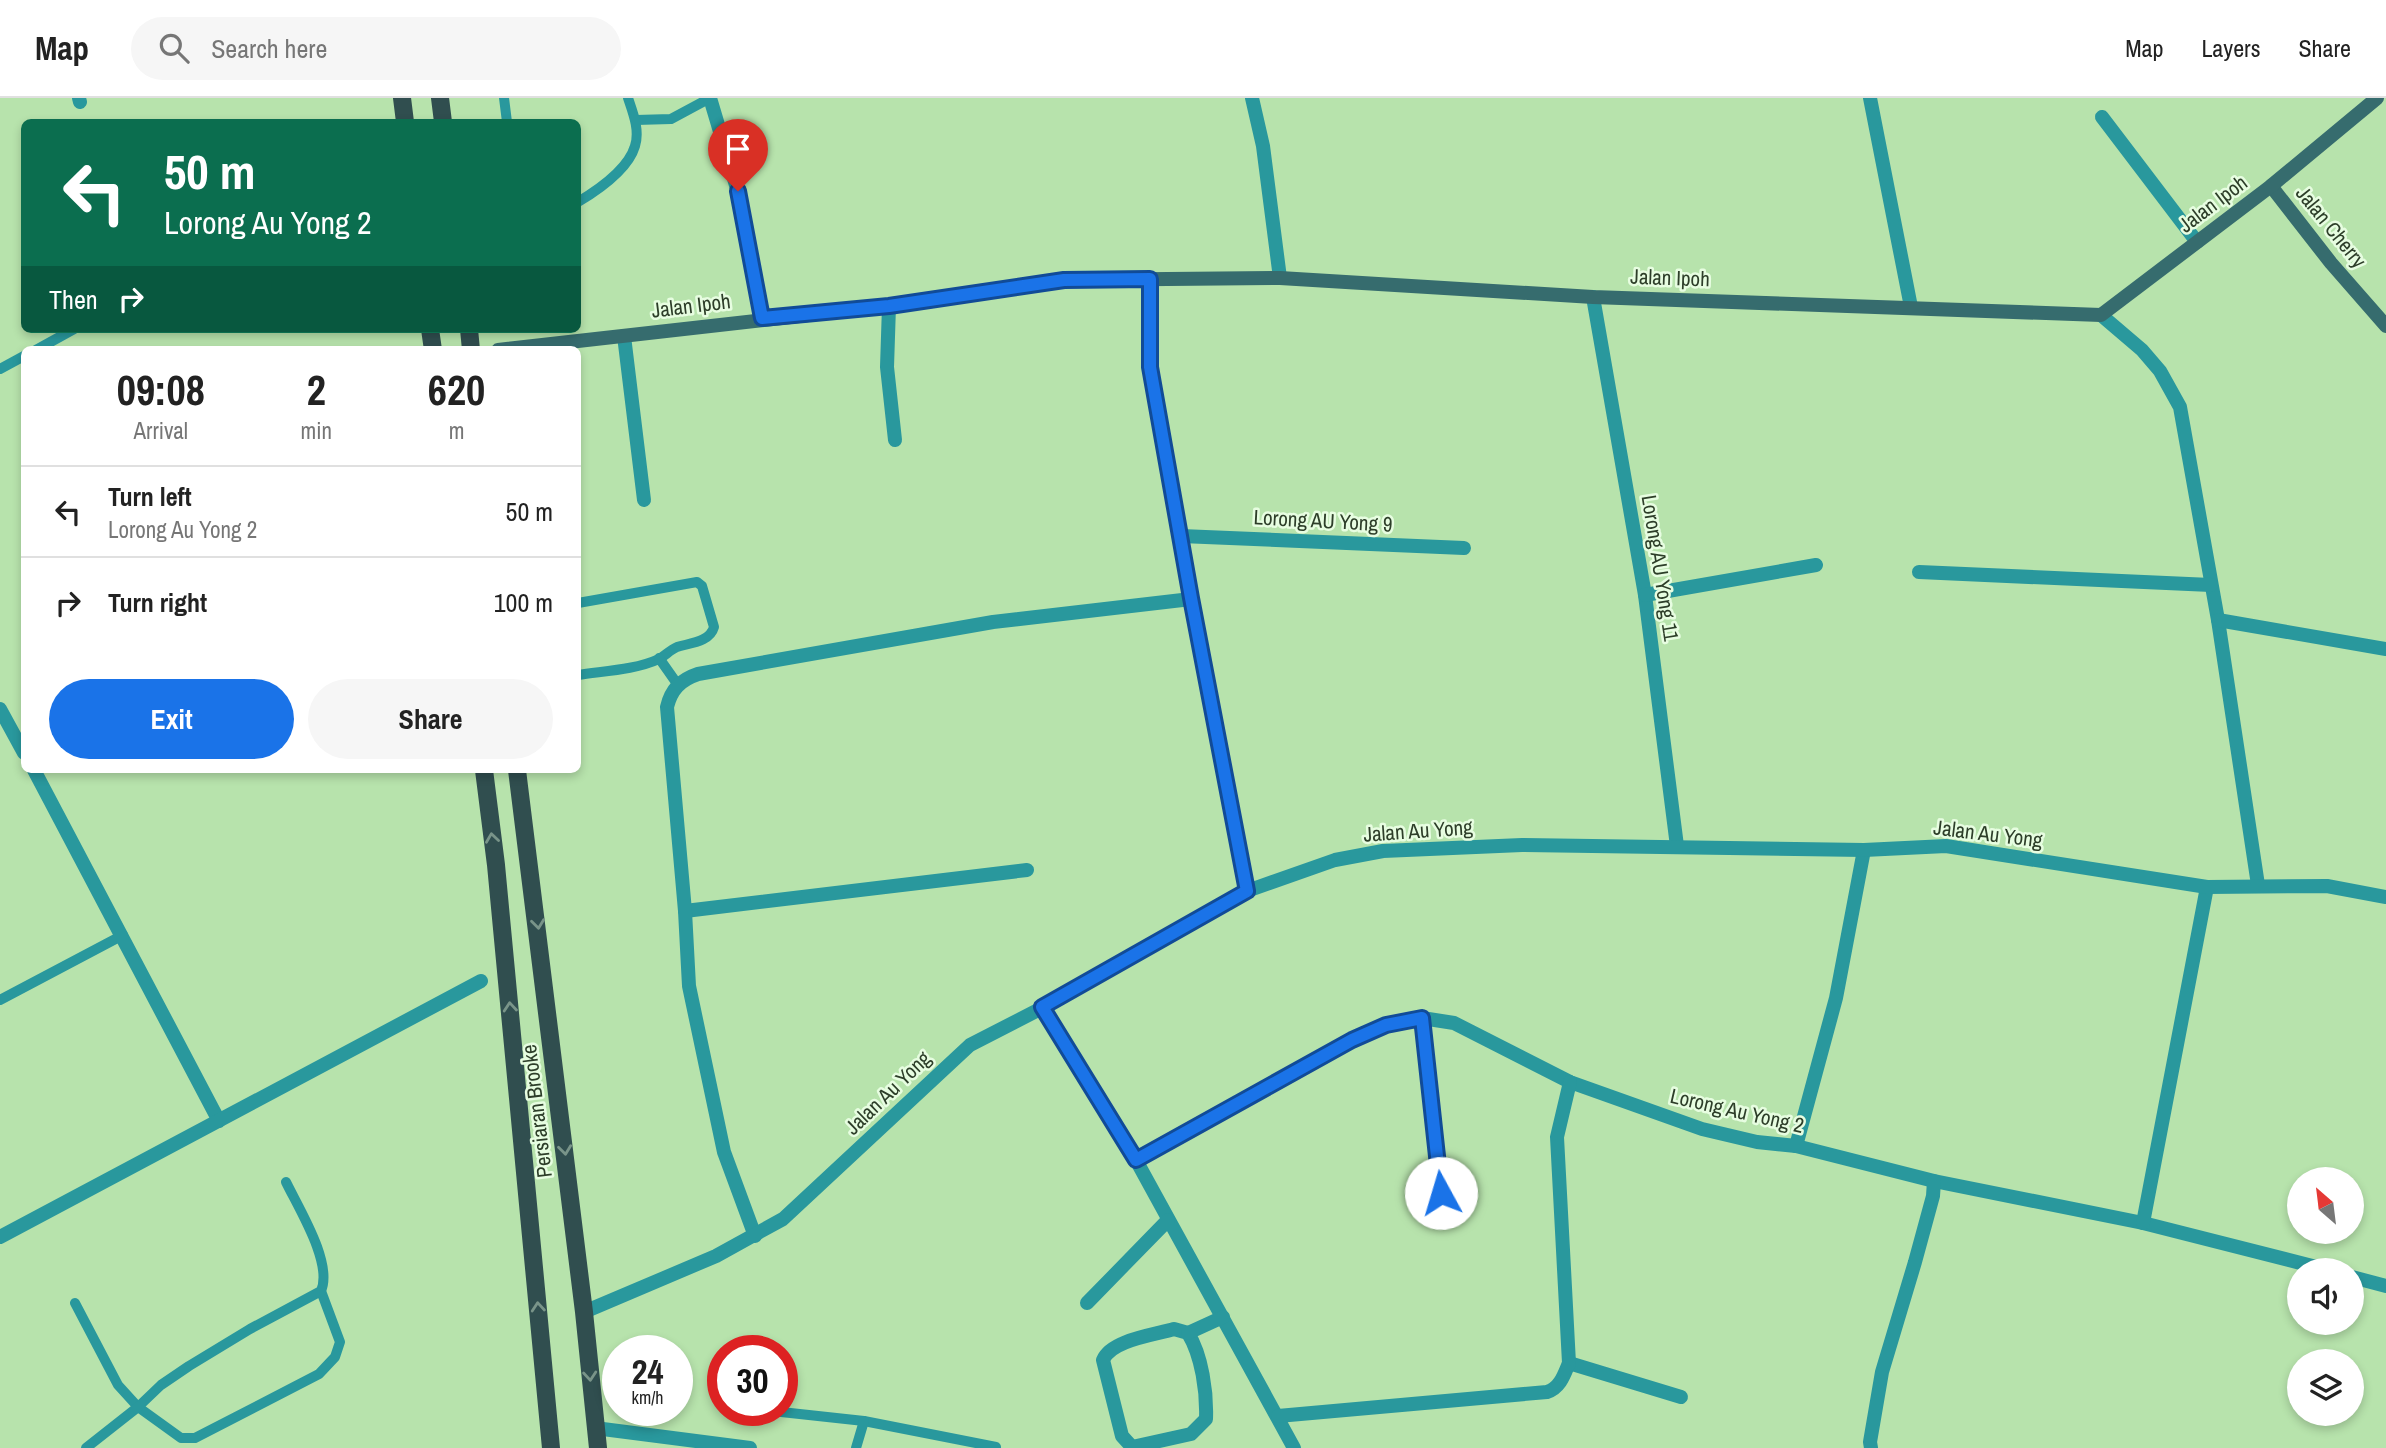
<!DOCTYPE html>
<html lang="en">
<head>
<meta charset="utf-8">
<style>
	:root { --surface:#fff; --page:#f6f6f6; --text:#222; --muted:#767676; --line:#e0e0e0; --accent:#1a73e8 }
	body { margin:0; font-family:"Archivo Narrow",sans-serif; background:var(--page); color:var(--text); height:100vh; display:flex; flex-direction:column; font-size:26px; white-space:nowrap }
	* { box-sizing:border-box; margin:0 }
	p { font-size:23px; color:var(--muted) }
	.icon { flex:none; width:38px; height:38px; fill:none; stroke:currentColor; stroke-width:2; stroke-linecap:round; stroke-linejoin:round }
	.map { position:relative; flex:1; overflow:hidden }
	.sheet { position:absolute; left:21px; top:248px; width:560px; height:427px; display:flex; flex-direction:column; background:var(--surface); border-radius:10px; box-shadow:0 4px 10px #0003 }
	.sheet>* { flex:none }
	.hud { position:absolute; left:21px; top:21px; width:560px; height:214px; border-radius:10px; box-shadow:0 4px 10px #0003; background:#0b6e4f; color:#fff; overflow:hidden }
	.needle { width:46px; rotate:332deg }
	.buttons { position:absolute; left:2287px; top:1069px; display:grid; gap:14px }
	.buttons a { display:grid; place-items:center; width:77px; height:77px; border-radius:50%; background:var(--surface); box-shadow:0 4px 10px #0003; font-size:35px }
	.speed { position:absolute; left:602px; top:1237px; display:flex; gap:14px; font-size:35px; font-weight:700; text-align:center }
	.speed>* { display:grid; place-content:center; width:91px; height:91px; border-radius:50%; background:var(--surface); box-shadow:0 4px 10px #0003; line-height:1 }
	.speed small { font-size:18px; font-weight:400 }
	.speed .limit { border:10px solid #d22; background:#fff; color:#111 }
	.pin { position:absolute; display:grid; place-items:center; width:60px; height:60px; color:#fff; margin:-72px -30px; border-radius:50% 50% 50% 0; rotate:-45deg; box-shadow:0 0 7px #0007 }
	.pin .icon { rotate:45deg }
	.me { position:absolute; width:77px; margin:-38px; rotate:354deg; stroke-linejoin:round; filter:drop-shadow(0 0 5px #0008) }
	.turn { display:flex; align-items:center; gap:24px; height:147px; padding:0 28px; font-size:32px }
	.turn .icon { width:91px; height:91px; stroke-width:2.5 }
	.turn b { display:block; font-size:49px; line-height:60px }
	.then { display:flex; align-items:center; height:66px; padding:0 28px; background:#0003; gap:14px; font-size:26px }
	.eta { display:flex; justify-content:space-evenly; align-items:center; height:119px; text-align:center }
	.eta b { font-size:42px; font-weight:700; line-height:49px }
	.action { display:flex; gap:14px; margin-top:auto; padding:14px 28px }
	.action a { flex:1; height:80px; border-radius:42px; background:var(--accent); color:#fff; font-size:28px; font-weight:700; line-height:80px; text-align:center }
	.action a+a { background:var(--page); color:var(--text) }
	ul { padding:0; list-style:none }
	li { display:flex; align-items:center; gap:21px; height:91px; padding:0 28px; border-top:2px solid var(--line) }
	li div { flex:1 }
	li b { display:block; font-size:26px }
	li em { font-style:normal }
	header { display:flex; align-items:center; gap:42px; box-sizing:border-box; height:98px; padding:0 35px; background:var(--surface); border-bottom:2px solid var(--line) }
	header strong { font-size:33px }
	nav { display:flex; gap:38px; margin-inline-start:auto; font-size:24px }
	.search { width:490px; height:63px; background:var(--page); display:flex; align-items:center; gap:18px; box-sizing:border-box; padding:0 24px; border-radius:38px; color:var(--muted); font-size:26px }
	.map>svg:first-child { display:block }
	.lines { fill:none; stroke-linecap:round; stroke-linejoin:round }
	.lane { stroke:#29989d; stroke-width:10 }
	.street { stroke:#29989d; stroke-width:14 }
	.secondary { stroke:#366c6e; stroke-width:14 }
	.primary { stroke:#304e4f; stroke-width:18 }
	.oneway { stroke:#799489 }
	.route-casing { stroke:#114b97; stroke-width:18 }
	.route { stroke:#1a73e8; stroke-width:12 }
	.labels { text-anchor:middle; stroke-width:5; stroke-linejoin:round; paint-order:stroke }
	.street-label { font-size:21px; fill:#2d3e29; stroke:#e7fde1 }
</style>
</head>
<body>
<header>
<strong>Map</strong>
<div class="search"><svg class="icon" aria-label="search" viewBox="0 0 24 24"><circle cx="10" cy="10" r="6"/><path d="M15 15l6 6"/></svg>Search here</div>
<nav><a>Map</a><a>Layers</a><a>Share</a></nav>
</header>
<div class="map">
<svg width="2386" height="1350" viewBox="0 0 2386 1350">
	<rect width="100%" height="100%" fill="#b7e3ac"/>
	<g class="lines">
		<g class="lane">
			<path d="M504,0L507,24"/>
			<path d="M636,22L671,21L710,0"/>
			<path d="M578,104C598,92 628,72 635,48C640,32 633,15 628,0"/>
			<path d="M36,252L74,231"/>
			<path d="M0,271L24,258"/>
			<path d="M578,505L697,484L702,488L714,529C710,544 690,545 677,549C670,552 666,557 659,561C635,572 603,573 578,577"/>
			<path d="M659,560L678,587"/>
			<path d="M0,902L123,837"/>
			<path d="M75,1205L118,1287L138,1309L181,1340H195L319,1276L335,1259L340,1244L321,1193"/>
			<path d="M772,1313L864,1323L996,1349"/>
			<path d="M86,1350L138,1309L161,1287L189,1268L250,1231L321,1193C333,1165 299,1111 286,1084"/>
			<path d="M856,1350L864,1323"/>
		</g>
		<g class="street">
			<path d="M79,0L80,4"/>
			<path d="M710,0L738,94L762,220"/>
			<path d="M1252,0L1263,48L1280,180"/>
			<path d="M1870,0L1911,209"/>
			<path d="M2102,19L2197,144"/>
			<path d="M1150,181V269L1191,501L1247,793"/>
			<path d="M1593,199L1645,497L1677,748"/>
			<path d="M889,208L887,269L895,342"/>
			<path d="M2101,217L2142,252L2160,273L2180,309L2218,522L2258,787"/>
			<path d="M624,238L644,402"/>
			<path d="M1181,438L1464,450"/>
			<path d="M1919,474L2211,487"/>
			<path d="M1645,497L1816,467"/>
			<path d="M2218,522L2386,551"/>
			<path d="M0,611L24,655"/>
			<path d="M34,672L219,1023"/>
			<path d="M685,813L1027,772"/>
			<path d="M1042,910L1136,1062L1294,1350"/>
			<path d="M1422,920L1441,1095"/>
			<path d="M1796,1048L1836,900L1864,752"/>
			<path d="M1136,1062L1352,942L1386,927L1422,920L1454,925L1570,984L1702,1031L1757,1044L1796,1048L1934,1083L2143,1125L2328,1172"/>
			<path d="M2143,1125L2207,789"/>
			<path d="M755,1138L724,1054L689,888L685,813L667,609C671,592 680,582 698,576L993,524L1191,501"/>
			<path d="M0,1139L481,883"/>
			<path d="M2352,1179L2386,1188"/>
			<path d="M1087,1205L1168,1122"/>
			<path d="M584,1214L716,1158L783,1121L970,947L1042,910L1247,793L1335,762L1383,753L1522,747L1864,752L1946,748L2207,789L2327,788L2386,799"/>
			<path d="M1174,1231L1188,1235C1202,1258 1207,1294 1206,1321L1191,1336L1132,1349L1122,1338L1103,1262C1111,1242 1154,1237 1174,1231Z"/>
			<path d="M1188,1235L1223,1219"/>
			<path d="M1569,1265L1681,1299"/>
			<path d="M1278,1318L1547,1294C1560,1290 1564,1277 1569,1265L1557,1039L1570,984"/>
			<path d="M595,1330L750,1350"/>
			<path d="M1871,1350L1870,1344L1882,1274L1915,1164L1933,1098L1934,1083"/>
		</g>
		<g class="secondary">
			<path d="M2271,88L2331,165L2386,228"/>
			<path d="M498,252L889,208L1064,182L1280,180L1593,199L2101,217L2271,88L2377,0"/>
		</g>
		<g class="primary">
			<path d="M402,0L405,24"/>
			<path d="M440,0L443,24"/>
			<path d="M430,231L433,252"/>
			<path d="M469,231L471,252"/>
			<path d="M484,672L496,767L551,1350"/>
			<path d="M517,672L584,1214L598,1350"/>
		</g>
	</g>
	<defs><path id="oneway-chevron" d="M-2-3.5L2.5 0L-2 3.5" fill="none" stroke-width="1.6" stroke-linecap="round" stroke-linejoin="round" transform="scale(1.75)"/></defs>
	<g class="oneway">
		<use href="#oneway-chevron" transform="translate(492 740) rotate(-98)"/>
		<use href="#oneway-chevron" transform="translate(538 826) rotate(83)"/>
		<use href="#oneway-chevron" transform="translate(510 909) rotate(-95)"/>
		<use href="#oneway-chevron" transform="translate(565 1052) rotate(83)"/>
		<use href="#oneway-chevron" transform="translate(538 1209) rotate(-95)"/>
		<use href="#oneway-chevron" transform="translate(590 1278) rotate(85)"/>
	</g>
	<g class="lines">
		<g class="route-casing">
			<path id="route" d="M738,93L762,220L889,208L1064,182L1150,181V269L1191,500L1247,793L1042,909L1136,1062L1352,942L1386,927L1422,920L1441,1095"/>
		</g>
		<use href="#route" class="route"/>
	</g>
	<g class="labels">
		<g class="street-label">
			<text transform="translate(2213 106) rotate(-37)" y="7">Jalan Ipoh</text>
			<text transform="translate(2331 129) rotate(51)" y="7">Jalan Cherry</text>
			<text transform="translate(1670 180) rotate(2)" y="7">Jalan Ipoh</text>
			<text transform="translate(691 208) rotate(-7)" y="7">Jalan Ipoh</text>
			<text transform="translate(1323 423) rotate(3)" y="7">Lorong AU Yong 9</text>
			<text transform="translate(1660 470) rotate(81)" y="7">Lorong AU Yong 11</text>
			<text transform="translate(1418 733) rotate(-4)" y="7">Jalan Au Yong</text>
			<text transform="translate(1988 736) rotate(7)" y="7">Jalan Au Yong</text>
			<text transform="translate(888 995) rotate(-44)" y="7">Jalan Au Yong</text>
			<text transform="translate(537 1013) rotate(-97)" y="7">Persiaran Brooke</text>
			<text transform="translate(1737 1013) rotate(13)" y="7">Lorong Au Yong 2</text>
		</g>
	</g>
</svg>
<div class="buttons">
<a><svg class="needle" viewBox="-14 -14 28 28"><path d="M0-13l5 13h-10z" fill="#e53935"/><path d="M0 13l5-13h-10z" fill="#767676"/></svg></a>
<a><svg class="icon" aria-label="sound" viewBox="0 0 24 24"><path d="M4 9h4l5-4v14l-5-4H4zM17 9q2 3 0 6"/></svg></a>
<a><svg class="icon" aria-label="layers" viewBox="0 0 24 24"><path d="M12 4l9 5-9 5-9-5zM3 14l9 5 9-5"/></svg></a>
</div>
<div class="speed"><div>24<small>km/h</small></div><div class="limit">30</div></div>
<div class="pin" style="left:738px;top:93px;background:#d93025"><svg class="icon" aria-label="arrive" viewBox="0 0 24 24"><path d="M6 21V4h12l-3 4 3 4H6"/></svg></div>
<svg class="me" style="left:1441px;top:1095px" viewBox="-20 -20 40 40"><circle r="19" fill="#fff"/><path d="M0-13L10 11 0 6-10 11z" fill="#1a73e8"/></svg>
<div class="hud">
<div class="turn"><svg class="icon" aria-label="left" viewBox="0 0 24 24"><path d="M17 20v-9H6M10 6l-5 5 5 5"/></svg><div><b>50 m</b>Lorong Au Yong 2</div></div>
<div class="then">Then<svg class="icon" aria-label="right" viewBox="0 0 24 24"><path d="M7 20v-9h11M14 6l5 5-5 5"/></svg></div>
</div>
<section class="sheet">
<div class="eta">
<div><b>09:08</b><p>Arrival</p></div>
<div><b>2</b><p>min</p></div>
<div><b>620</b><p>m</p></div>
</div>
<ul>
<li><svg class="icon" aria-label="left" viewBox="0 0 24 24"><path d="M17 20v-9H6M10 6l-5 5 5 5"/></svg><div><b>Turn left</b><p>Lorong Au Yong 2</p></div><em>50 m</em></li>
<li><svg class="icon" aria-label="right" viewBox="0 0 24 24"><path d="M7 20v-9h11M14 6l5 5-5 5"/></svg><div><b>Turn right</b></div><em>100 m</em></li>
</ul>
<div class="action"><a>Exit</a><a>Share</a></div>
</section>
</div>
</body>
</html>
